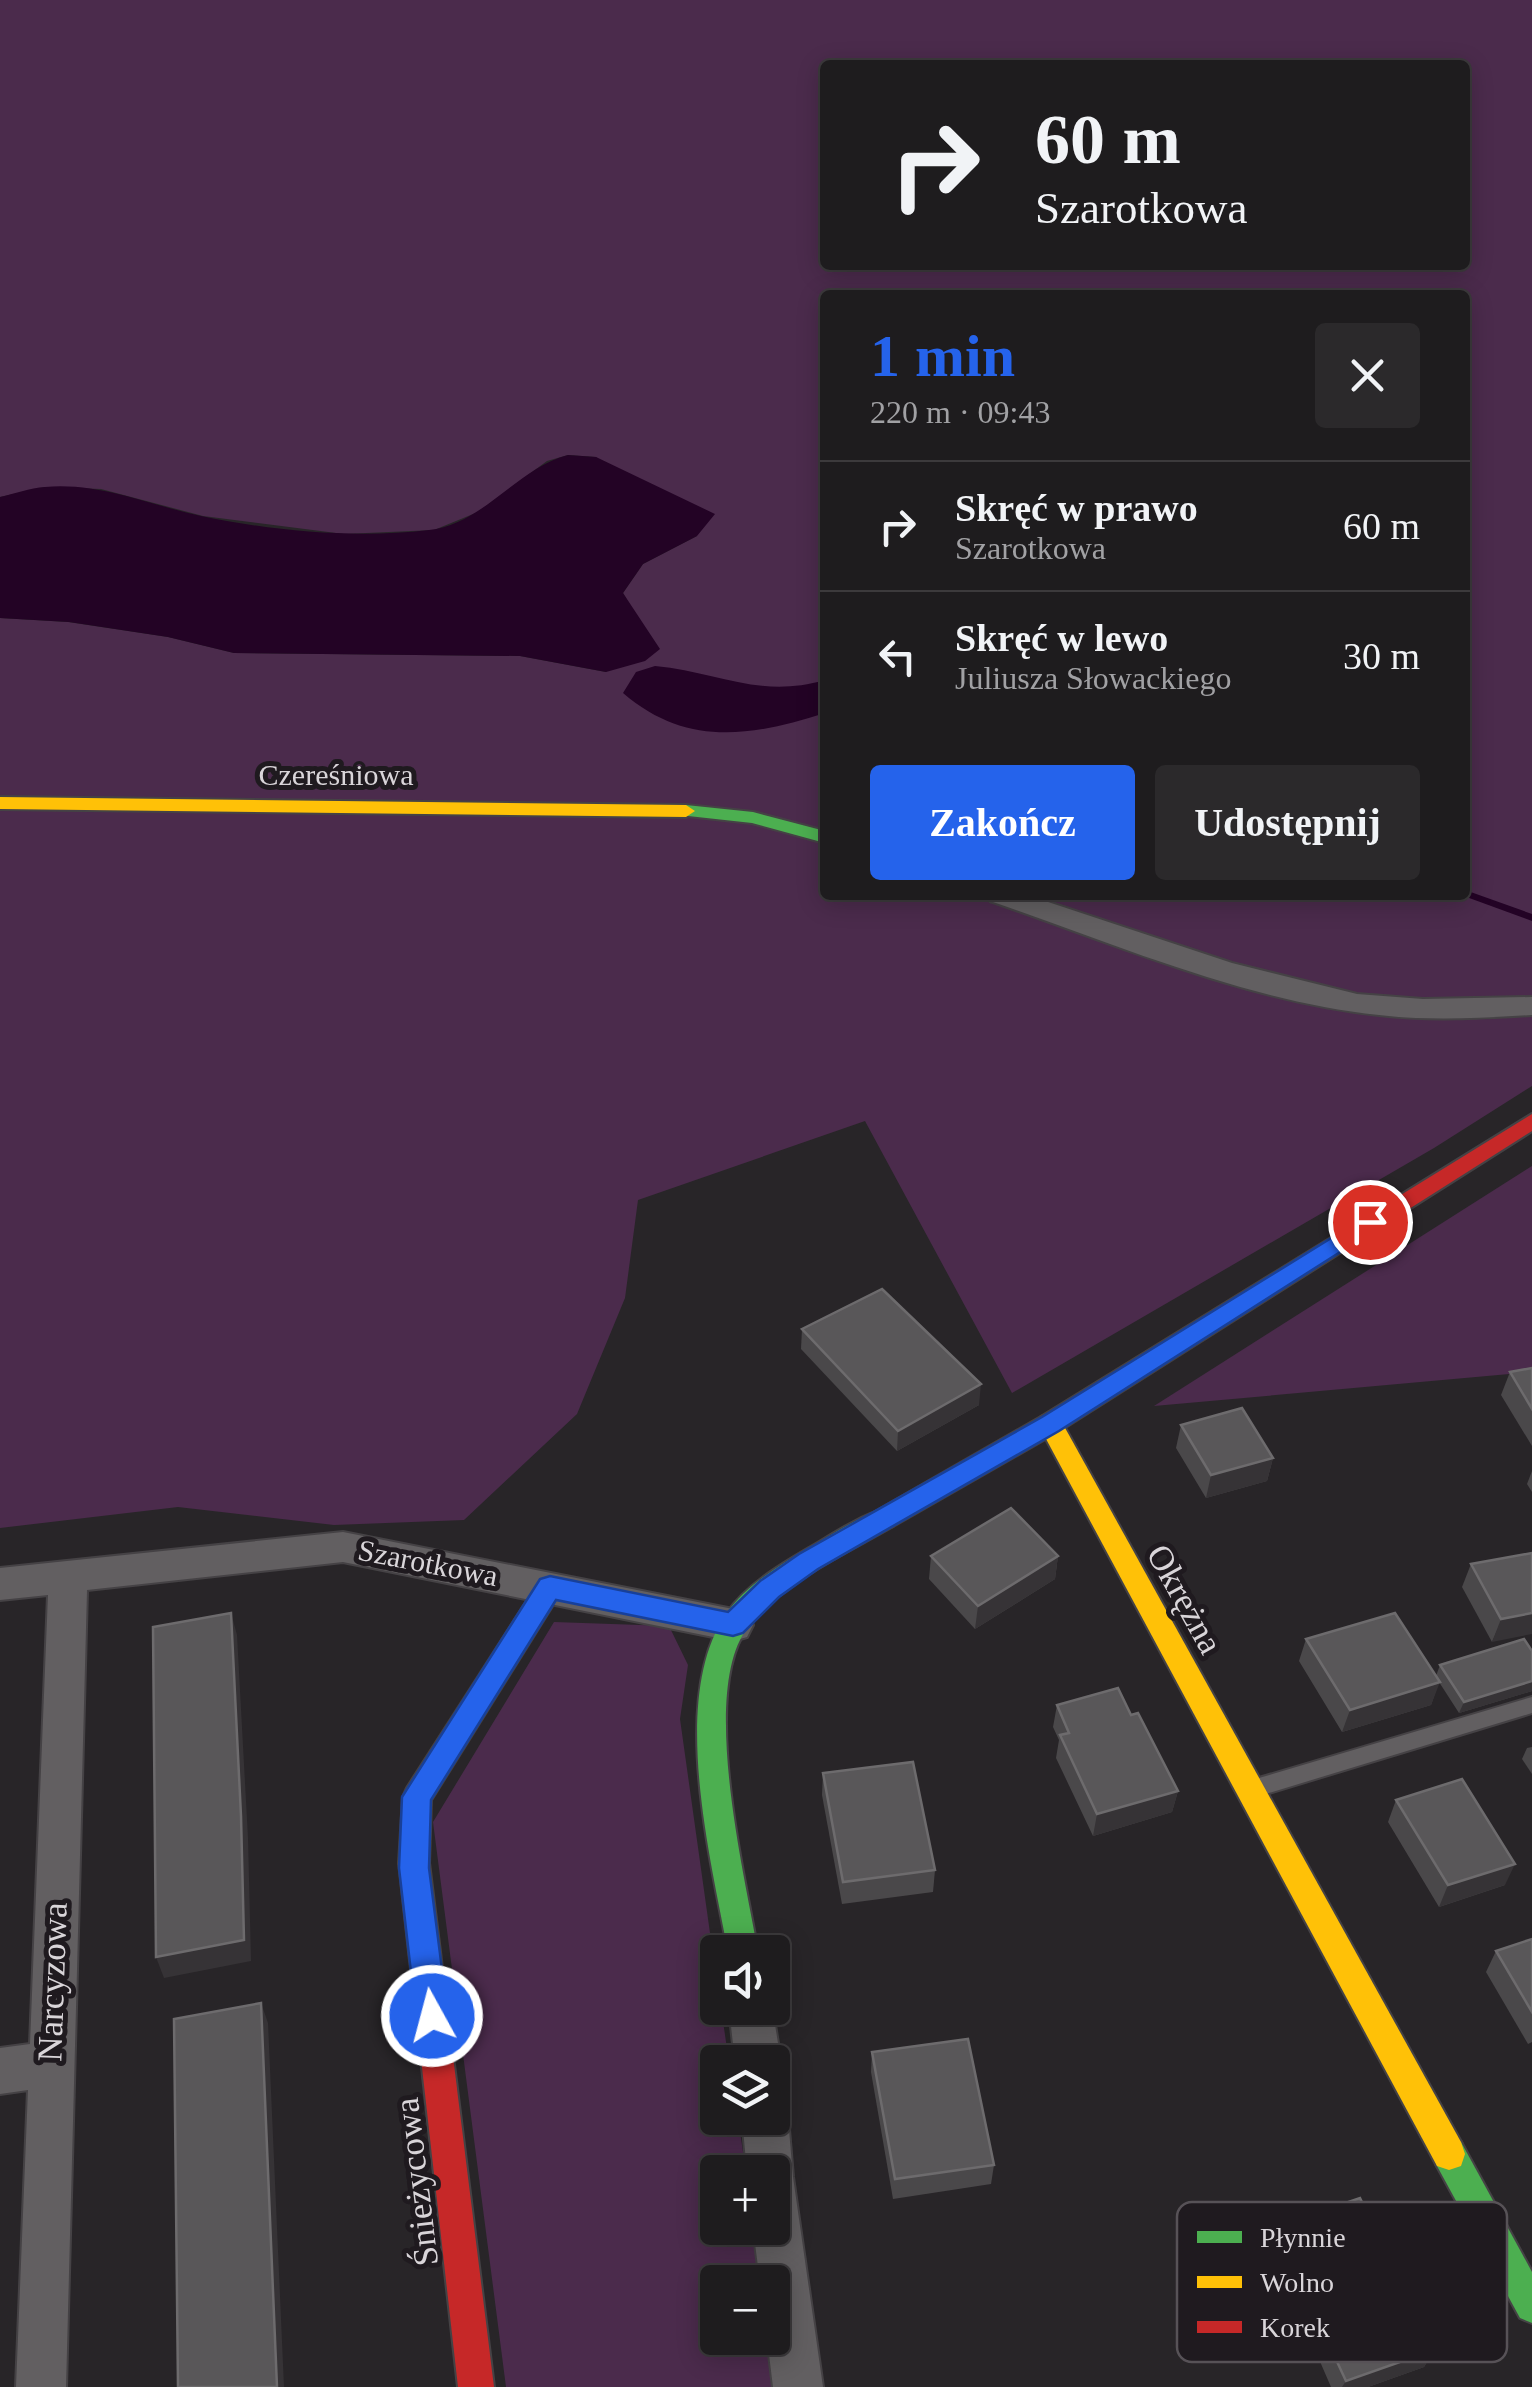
<!DOCTYPE html>
<html lang="pl">
<head>
<meta charset="utf-8">
<style>
	:root { --surface:#1e1c1e; --page:#2b292b; --text:#f1f3f6; --muted:#a1a1a4; --line:#3c3a3c; --accent:#2563eb }
	body { margin:0; font-family:Georgia,serif; background:var(--page); color:var(--text); height:100vh; display:flex; flex-direction:column; font-size:38px; white-space:nowrap }
	* { box-sizing:border-box; margin:0 }
	p { font-size:32px; color:var(--muted) }
	.icon { flex:none; width:55px; height:55px; fill:none; stroke:currentColor; stroke-width:2; stroke-linecap:round; stroke-linejoin:round }
	.map { position:relative; flex:1; overflow:hidden }
	.drawer { position:absolute; left:820px; top:290px; width:650px; height:610px; display:flex; flex-direction:column; background:var(--surface); border-radius:10px; box-shadow:0 5px 25px #0003,0 0 0 2px var(--line) }
	.drawer>* { flex:none }
	.top-card { position:absolute; left:820px; top:60px; width:650px; height:210px; border-radius:10px; box-shadow:0 5px 25px #0003,0 0 0 2px var(--line); background:#1e1c1e; color:var(--text); overflow:hidden }
	.controls { position:absolute; left:700px; top:1935px; display:grid; gap:20px }
	.controls a { display:grid; place-items:center; width:90px; height:90px; border-radius:10px; background:var(--surface); box-shadow:0 5px 25px #0003,0 0 0 2px var(--line); font-size:50px }
	.pin { position:absolute; display:grid; place-items:center; width:85px; height:85px; color:#fff; margin:-42px; border:5px solid #fff; border-radius:50%; box-shadow:0 2px 10px #0007 }
	.me { position:absolute; width:110px; margin:-55px; rotate:353deg; stroke-linejoin:round; filter:drop-shadow(0 0 8px #0008) }
	.turn { display:flex; align-items:center; gap:35px; height:210px; padding:0 50px; font-size:45px }
	.turn .icon { width:130px; height:130px; stroke-width:2.5 }
	.turn b { display:block; font-size:70px; line-height:85px }
	.round { display:grid; place-items:center; flex:none; width:105px; height:105px; border-radius:10px; background:var(--page) }
	.overview { display:flex; align-items:center; justify-content:space-between; height:170px; padding:0 50px }
	h1 { font-size:60px; font-weight:800; line-height:75px; color:var(--accent) }
	.cta { display:flex; gap:20px; margin-top:auto; padding:20px 50px }
	.cta a { flex:1; height:115px; border-radius:10px; background:var(--accent); color:#fff; font-size:40px; font-weight:800; line-height:115px; text-align:center }
	.cta a+a { background:var(--page); color:var(--text) }
	ul { padding:0; list-style:none }
	li { display:flex; align-items:center; gap:30px; height:130px; padding:0 50px; border-top:2px solid var(--line) }
	li div { flex:1 }
	li b { display:block; font-size:38px }
	li em { font-style:normal }
	.map>svg:first-child { display:block }
	.green { fill:#4b2b4c; fill-rule:evenodd }
	.water { fill:#230325 }
	.lines { fill:none; stroke-linecap:round; stroke-linejoin:round }
	.stream { fill:#230325; fill-rule:evenodd }
	.lane-casing { stroke:#454245; stroke-width:4 }
	.street-casing { stroke:#454245; stroke-width:4 }
	.fast-casing { stroke:#454245; stroke-width:4 }
	.slow-casing { stroke:#454245; stroke-width:4 }
	.jam-casing { stroke:#454245; stroke-width:4 }
	.lane { fill:#625f61; fill-rule:evenodd }
	.street { fill:#625f61; fill-rule:evenodd }
	.fast { fill:#4caf50; fill-rule:evenodd }
	.slow { fill:#ffc107; fill-rule:evenodd }
	.jam { fill:#c62828; fill-rule:evenodd }
	.wall { fill:#4a484a }
	.shaded-wall { fill:#363336 }
	.building { fill:#595759; stroke:#6d6b6d; stroke-width:2.5 }
	.route { fill:#2563eb; stroke:#184099; stroke-width:2.5 }
	.labels { text-anchor:middle; stroke-width:10; stroke-linejoin:round; paint-order:stroke }
	.street-label { font-size:30px; fill:#d9d5d9; stroke:#1f1a1f }
	.near-street-label { font-size:35px; fill:#d9d5d9; stroke:#1f1a1f }
	.key { fill:#1f1a1f; stroke:#575257; stroke-width:2.5 }
	.key-label { font-size:28px; fill:#d9d5d9 }
</style>
</head>
<body>
<div class="map">
<svg width="1532" height="2387" viewBox="0 0 1532 2387">
	<rect width="100%" height="100%" fill="#282528"/>
	<g class="green">
		<path d="M0,0H1532V1086L1434,1148L1012,1393L865,1121L638,1200L625,1298L577,1414L464,1520L334,1525L178,1507L0,1528V618L68,622L168,637L234,653L520,656L606,672L643,628L623,593L643,564L697,536L596,457L568,455L547,461L478,512L434,530L344,534L203,516L101,489L45,487L0,497ZM825,65H1465V265H825ZM825,295H1465V895H825Z"/>
		<path d="M1532,1166V1372L1154,1406Z"/>
		<path d="M554,1622L669,1626L688,1665L680,1719L717,1983L718,2008H721L729,2062H718V2118H738L746,2172H718V2228H754L762,2282H718V2338H771L778,2387H506L433,1822Z"/>
	</g>
	<g class="water">
		<path d="M568,455L596,457L715,514L697,536L643,564L623,593L660,649L645,661L606,672L520,656L234,653L168,637L69,622L0,618V497C14,494 30,488 45,487C99,482 150,505 201,516C274,531 355,539 429,530C484,524 517,468 568,455Z"/>
		<path d="M655,666C718,672 760,699 825,680V713C750,737 686,747 623,693L636,672Z"/>
	</g>
	<g class="lines">
		<path class="stream" d="M1465,890L1532,914V921L1461,895H1465Z"/>
		<g class="lane-casing">
			<path id="lane" d="M1532,1697V1713L1259,1796L1252,1793L1249,1787L1252,1781L1259,1778Z"/>
		</g>
		<g class="street-casing">
			<g id="street">
				<path d="M986,895H1027L1232,963L1357,994L1423,999L1532,997V1015C1481,1018 1430,1021 1379,1015C1245,1001 1116,944 990,901Z"/>
				<path d="M343,1532L733,1609L747,1613L753,1625L747,1637L733,1641L343,1562L87,1590L66,2387H16L28,2090L0,2094V2048L30,2044L48,1595L0,1600V1568Z"/>
				<path d="M772,2006L781,2062L772,2079V2062H735L729,2008Z"/>
				<path d="M772,2098L782,2102L788,2118L793,2177L823,2387H773L767,2338H772V2282H760L753,2228H772V2172H747L742,2118H772Z"/>
			</g>
		</g>
		<g class="fast-casing">
			<g id="fast">
				<path d="M686,805L753,812L825,831V843L752,823L679,815V807Z"/>
				<path d="M884,1509L893,1512L897,1519L893,1526C843,1555 785,1580 748,1627C699,1690 745,1876 758,1952H728C711,1859 669,1698 726,1614C746,1585 780,1565 809,1548C833,1534 858,1517 884,1509Z"/>
				<path d="M1449,2138L1461,2142L1532,2272V2323L1520,2318L1437,2166L1433,2154L1437,2142Z"/>
			</g>
		</g>
		<g class="slow-casing">
			<g id="slow">
				<path d="M0,797L686,805L695,811L686,817L0,809Z"/>
				<path d="M1050,1414L1059,1417L1461,2142L1465,2154L1461,2166L1449,2170L1437,2166L1038,1424L1041,1417Z"/>
				<path d="M550,1576L559,1579L563,1587L559,1595L431,1800L429,1863L424,1873L414,1877L404,1873L399,1863L403,1797L407,1788L541,1579Z"/>
			</g>
		</g>
		<g class="jam-casing">
			<g id="jam">
				<path d="M1532,1114V1131L1059,1431L893,1526L884,1529L875,1526L871,1519L875,1512L1041,1417Z"/>
				<path d="M414,1849L424,1853L429,1863L494,2387H458L399,1863L404,1853Z"/>
			</g>
		</g>
		<use href="#lane" class="lane"/>
		<use href="#street" class="street"/>
		<use href="#fast" class="fast"/>
		<use href="#slow" class="slow"/>
		<use href="#jam" class="jam"/>
	</g>
	<g class="wall">
		<path d="M802,1329L979,1405L897,1451L801,1349Z"/>
		<path d="M1532,1368V1446L1501,1395L1510,1372Z"/>
		<path d="M1181,1425L1273,1458L1267,1481L1206,1498L1176,1448Z"/>
		<path d="M1532,1471V1492L1527,1484Z"/>
		<path d="M1532,1553L1492,1642L1462,1587L1471,1564Z"/>
		<path d="M931,1556H1058L1055,1579L975,1629L929,1579Z"/>
		<path d="M1306,1639L1436,1676L1440,1665L1532,1651V1691L1459,1713L1439,1682L1431,1705L1342,1732L1299,1661Z"/>
		<path d="M1057,1705L1131,1715L1178,1791L1172,1812L1093,1836L1056,1758L1059,1740L1053,1727Z"/>
		<path d="M1532,1747V1774L1522,1759L1527,1748Z"/>
		<path d="M823,1773L935,1870L933,1892L842,1904L822,1795Z"/>
		<path d="M1396,1800L1505,1885L1439,1907L1388,1822Z"/>
		<path d="M1532,1939V2042L1528,2044L1486,1972L1496,1951Z"/>
		<path d="M872,2052L994,2165L991,2184L893,2199L871,2072Z"/>
		<path d="M1226,2243L1434,2350L1424,2367L1368,2387H1331L1312,2343L1263,2361L1219,2262Z"/>
	</g>
	<g class="shaded-wall">
		<path d="M981,1384L979,1405L897,1451L898,1431Z"/>
		<path d="M1273,1458L1267,1481L1206,1498L1211,1475Z"/>
		<path d="M1058,1556L1055,1579L975,1629L978,1606Z"/>
		<path d="M231,1613L237,1635L248,1838L251,1961L164,1978L156,1957Z"/>
		<path d="M1532,1613V1634L1492,1642L1501,1619Z"/>
		<path d="M1532,1681V1691L1459,1713L1464,1702Z"/>
		<path d="M1440,1682L1431,1705L1342,1732L1350,1710Z"/>
		<path d="M1178,1791L1172,1812L1093,1836L1097,1814Z"/>
		<path d="M1515,1864L1505,1885L1439,1907L1448,1885Z"/>
		<path d="M261,2003L268,2023L284,2387H277Z"/>
		<path d="M1320,2325L1312,2343L1263,2361L1271,2343Z"/>
		<path d="M1434,2350L1424,2367L1368,2387H1342L1346,2381Z"/>
	</g>
	<g class="building">
		<path d="M882,1289L981,1384L898,1431L802,1329Z"/>
		<path d="M1532,1368V1409L1510,1372Z"/>
		<path d="M1242,1408L1273,1458L1211,1475L1181,1425Z"/>
		<path d="M1011,1508L1058,1556L978,1606L931,1556Z"/>
		<path d="M1532,1553V1613L1501,1619L1471,1564Z"/>
		<path d="M231,1613L241,1816L244,1940L156,1957L153,1627Z"/>
		<path d="M1395,1613L1440,1682L1350,1710L1306,1639Z"/>
		<path d="M1524,1639L1532,1651V1681L1464,1702L1440,1665Z"/>
		<path d="M1118,1688L1131,1715L1138,1713L1178,1791L1097,1814L1060,1735L1069,1733L1057,1705Z"/>
		<path d="M913,1762L935,1870L843,1882L823,1773Z"/>
		<path d="M1462,1779L1515,1864L1448,1885L1396,1800Z"/>
		<path d="M1532,1939V2012L1496,1951Z"/>
		<path d="M261,2003L277,2387H178L174,2019Z"/>
		<path d="M968,2039L994,2165L895,2179L872,2052Z"/>
		<path d="M1360,2198L1434,2350L1346,2381L1320,2325L1271,2343L1226,2243Z"/>
	</g>
	<path class="route" d="M1370,1214L1378,1217L1382,1222L1378,1228L1059,1431L818,1569L779,1597L743,1633L733,1636L556,1600L431,1800L429,1868L448,2016L443,2027L432,2032L421,2027L416,2016L399,1868L402,1797L540,1579L550,1576L728,1612L760,1581L799,1554L1042,1417Z"/>
	<g class="labels">
		<g class="street-label">
			<text x="336" y="785">Czereśniowa</text>
			<text transform="translate(428 1563) rotate(11)" y="10">Szarotkowa</text>
		</g>
		<g class="near-street-label">
			<text transform="translate(1185 1599) rotate(61)" y="12">Okrężna</text>
			<text transform="translate(52 1982) rotate(-88)" y="12">Narcyzowa</text>
			<text transform="translate(416 2182) rotate(-97)" y="12">Śnieżycowa</text>
		</g>
	</g>
	<rect x="1177" y="2202" width="330" height="160" rx="15" class="key"/>
	<rect x="1197" y="2231" width="45" height="12" fill="#4caf50"/>
	<rect x="1197" y="2276" width="45" height="12" fill="#ffc107"/>
	<rect x="1197" y="2321" width="45" height="12" fill="#c62828"/>
	<g class="key-label">
		<text x="1260" y="2247">Płynnie</text>
		<text x="1260" y="2292">Wolno</text>
		<text x="1260" y="2337">Korek</text>
	</g>
</svg>
<div class="controls">
<a><svg class="icon" aria-label="sound" viewBox="0 0 24 24"><path d="M4 9h4l5-4v14l-5-4H4zM17 9q2 3 0 6"/></svg></a>
<a><svg class="icon" aria-label="layers" viewBox="0 0 24 24"><path d="M12 4l9 5-9 5-9-5zM3 14l9 5 9-5"/></svg></a>
<a>+</a>
<a>−</a>
</div>
<div class="pin" style="left:1370px;top:1222px;background:#d93025"><svg class="icon" aria-label="arrive" viewBox="0 0 24 24"><path d="M6 21V4h12l-3 4 3 4H6"/></svg></div>
<svg class="me" style="left:432px;top:2016px" viewBox="-20 -20 40 40"><circle r="17" fill="#2563eb" stroke="#fff" stroke-width="3"/><path d="M0-11L8 9 0 5-8 9z" fill="#fff"/></svg>
<div class="top-card">
<div class="turn"><svg class="icon" aria-label="right" viewBox="0 0 24 24"><path d="M7 20v-9h11M14 6l5 5-5 5"/></svg><div><b>60 m</b>Szarotkowa</div></div>
</div>
<section class="drawer">
<div class="overview"><div><h1>1 min</h1><p>220 m · 09:43</p></div><a class="round"><svg class="icon" aria-label="close" viewBox="0 0 24 24"><path d="M6 6l12 12M18 6L6 18"/></svg></a></div>
<ul>
<li><svg class="icon" aria-label="right" viewBox="0 0 24 24"><path d="M7 20v-9h11M14 6l5 5-5 5"/></svg><div><b>Skręć w prawo</b><p>Szarotkowa</p></div><em>60 m</em></li>
<li><svg class="icon" aria-label="left" viewBox="0 0 24 24"><path d="M17 20v-9H6M10 6l-5 5 5 5"/></svg><div><b>Skręć w lewo</b><p>Juliusza Słowackiego</p></div><em>30 m</em></li>
</ul>
<div class="cta"><a>Zakończ</a><a>Udostępnij</a></div>
</section>
</div>
</body>
</html>
